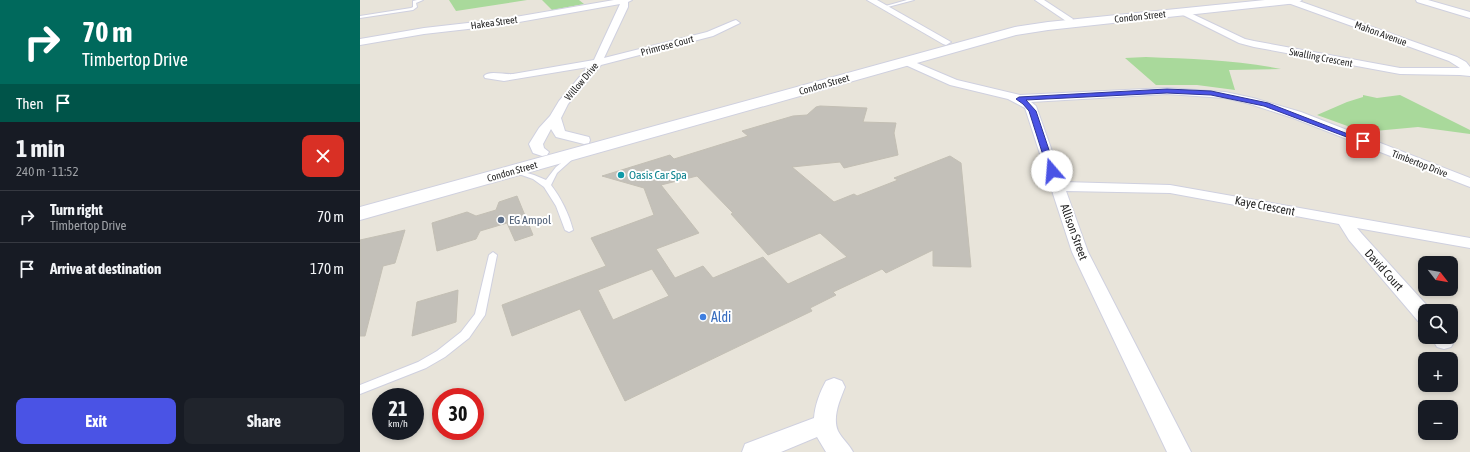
<!DOCTYPE html>
<html lang="en">
<head>
<meta charset="utf-8">
<style>
	:root { --surface:#171b24; --page:#20242c; --text:#f1f3f6; --muted:#9ea1a6; --line:#363941; --accent:#4a53e5 }
	body { margin:0; font-family:"Asap Condensed",sans-serif; background:var(--page); color:var(--text); height:100vh; display:flex; flex-direction:column; font-size:15px; white-space:nowrap }
	* { box-sizing:border-box; margin:0 }
	p { font-size:13px; color:var(--muted) }
	.icon { flex:none; width:22px; height:22px; fill:none; stroke:currentColor; stroke-width:2; stroke-linecap:round; stroke-linejoin:round }
	.map { position:relative; flex:1; overflow:hidden }
	.drawer { display:flex; flex-direction:column; background:var(--surface); width:360px }
	.drawer>* { flex:none }
	.top-card { background:#00695c; color:#fff; overflow:hidden }
	.needle { width:26px; rotate:121deg }
	.fabs { position:absolute; left:1058px; top:256px; display:grid; gap:8px }
	.fabs a { display:grid; place-items:center; width:40px; height:40px; border-radius:8px; background:var(--surface); box-shadow:0 2px 6px #0003; font-size:20px }
	.speed { position:absolute; left:12px; top:388px; display:flex; gap:8px; font-size:20px; font-weight:700; text-align:center }
	.speed>* { display:grid; place-content:center; width:52px; height:52px; border-radius:50%; background:var(--surface); box-shadow:0 2px 6px #0003; line-height:1 }
	.speed small { font-size:10px; font-weight:400 }
	.speed .limit { border:6px solid #d22; background:#fff; color:#111 }
	.pin { position:absolute; display:grid; place-items:center; width:34px; height:34px; color:#fff; margin:-17px; border-radius:8px; box-shadow:0 2px 6px #0006 }
	.me { position:absolute; width:44px; margin:-22px; rotate:342deg; stroke-linejoin:round; filter:drop-shadow(0 0 3px #0008) }
	.turn { display:flex; align-items:center; gap:14px; height:84px; padding:0 16px; font-size:18px }
	.turn .icon { width:52px; height:52px; stroke-width:2.5 }
	.turn b { display:block; font-size:28px; line-height:34px }
	.then { display:flex; align-items:center; height:38px; padding:0 16px; background:#0003; gap:8px; font-size:15px }
	.round { display:grid; place-items:center; flex:none; width:42px; height:42px; border-radius:8px; background:var(--page) }
	.overview { display:flex; align-items:center; justify-content:space-between; height:68px; padding:0 16px }
	h1 { font-size:24px; font-weight:700; line-height:30px }
	.button { display:flex; gap:8px; margin-top:auto; padding:8px 16px }
	.button a { flex:1; height:46px; border-radius:8px; background:var(--accent); color:#fff; font-size:16px; font-weight:700; line-height:46px; text-align:center }
	.button a+a { background:var(--page); color:var(--text) }
	ul { padding:0; list-style:none }
	li { display:flex; align-items:center; gap:12px; height:52px; padding:0 16px; border-top:1px solid var(--line) }
	li div { flex:1 }
	li b { display:block; font-size:15px }
	li em { font-style:normal }
	main { display:flex; flex:1; min-height:0 }
	.map>svg:first-child { display:block }
	.green { fill:#a9d99b }
	.building { fill:#c3c0b9; stroke:#c3bfb4; fill-rule:evenodd }
	.lines { fill:none; stroke-linecap:round; stroke-linejoin:round }
	.service-casing { stroke:#cfd0df; stroke-width:2 }
	.minor-casing { stroke:#cfd0df; stroke-width:2 }
	.secondary-casing { stroke:#cfd0df; stroke-width:2 }
	.service { fill:#fff; fill-rule:evenodd }
	.minor { fill:#fff; fill-rule:evenodd }
	.secondary { fill:#fff; fill-rule:evenodd }
	.route { fill:#4a53e5; stroke:#303695 }
	.culture-dot { fill:#0f9aa8; stroke:#fff; stroke-width:1.5 }
	.service-dot { fill:#5c6f8a; stroke:#fff; stroke-width:1.5 }
	.shop-dot { fill:#3f7fe0; stroke:#fff; stroke-width:1.5 }
	.labels { text-anchor:middle; stroke-width:4; stroke-linejoin:round; paint-order:stroke }
	.far-street-label { font-size:10px; fill:#272727; stroke:#fff }
	.culture-label { font-size:12px; fill:#0d838f; stroke:#fff; text-anchor:start }
	.street-label { font-size:12px; fill:#272727; stroke:#fff }
	.service-label { font-size:12px; fill:#4e5e75; stroke:#fff; text-anchor:start }
	.near-shop-label { font-size:14px; fill:#366cbe; stroke:#fff; text-anchor:start }
</style>
</head>
<body>
<main>
<section class="drawer">
<div class="top-card">
<div class="turn"><svg class="icon" aria-label="right" viewBox="0 0 24 24"><path d="M7 20v-9h11M14 6l5 5-5 5"/></svg><div><b>70 m</b>Timbertop Drive</div></div>
<div class="then">Then<svg class="icon" aria-label="arrive" viewBox="0 0 24 24"><path d="M6 21V4h12l-3 4 3 4H6"/></svg></div>
</div>
<div class="overview"><div><h1>1 min</h1><p>240 m · 11:52</p></div><a class="round" style="background:#d93025;color:#fff"><svg class="icon" aria-label="close" viewBox="0 0 24 24"><path d="M6 6l12 12M18 6L6 18"/></svg></a></div>
<ul>
<li><svg class="icon" aria-label="right" viewBox="0 0 24 24"><path d="M7 20v-9h11M14 6l5 5-5 5"/></svg><div><b>Turn right</b><p>Timbertop Drive</p></div><em>70 m</em></li>
<li><svg class="icon" aria-label="arrive" viewBox="0 0 24 24"><path d="M6 21V4h12l-3 4 3 4H6"/></svg><div><b>Arrive at destination</b></div><em>170 m</em></li>
</ul>
<div class="button"><a>Exit</a><a>Share</a></div>
</section>
<div class="map">
<svg width="1110" height="452" viewBox="0 0 1110 452">
	<rect width="100%" height="100%" fill="#e8e4da"/>
	<g class="green">
		<path d="M89,0H167L96,11Z"/>
		<path d="M182,0H219L224,4L192,10Z"/>
		<path d="M786,57C832,59 876,60 921,69L869,70L875,90L837,85H796L765,58Z"/>
		<path d="M1003,95L1017,98L1040,95L1110,130V134L1058,127L1004,132L957,115L987,102L1003,97Z"/>
	</g>
	<g class="building">
		<path d="M460,106L507,108L503,122L536,123L534,133L538,155L484,168L480,162L432,167L474,202L494,194L497,196L538,180L534,178L590,156L601,163L611,267L573,266V250L526,273L522,269L473,292L476,295L450,308L452,311L265,401L220,309L152,336L142,305L246,266L231,238L294,215L284,188L242,176L310,155L314,159L388,136L382,131L433,116L447,115L456,107ZM337,176L373,213L371,214L408,255L460,233L487,257L428,284L403,257L353,278L343,266L315,278L296,249L339,233L301,185ZM292,269L309,296L253,320L238,290Z"/>
		<path d="M157,196L173,235L155,241L147,223L120,231L116,239L77,251L72,223L107,212L116,216L136,210L139,202Z"/>
		<path d="M45,230L35,263L23,266L5,336H0V240Z"/>
		<path d="M98,290L96,322L52,336L57,302Z"/>
	</g>
	<g class="lines">
		<g class="service-casing">
			<g id="service">
				<path d="M57,0H63L56,3L57,7L53,10L0,18V16L51,8L53,7V1Z"/>
				<path d="M547,0H554L524,8L522,7Z"/>
				<path d="M214,153L216,154V156L197,173L191,185C201,198 209,214 213,230L209,232L205,230L196,206L184,187L173,179L153,172L151,171L155,169L157,170L174,175L186,180L196,167Z"/>
				<path d="M133,252L137,255L125,315L109,338L85,357L66,368L0,394V385L58,362L77,351L101,332L115,314L129,255Z"/>
			</g>
		</g>
		<g class="minor-casing">
			<g id="minor">
				<path d="M254,0H272L268,2V7L244,58L347,32L373,21L376,20L380,23L353,36L241,65L208,104L201,118L205,131L229,137L230,140L229,143L224,144L196,137L191,129L183,144L184,148L189,152L187,155L182,156L173,153L169,144L179,128L190,116L199,101L228,67L144,81L125,78L124,76C129,70 145,75 153,74L234,60L260,4L143,25L64,34L0,45V39L64,28L143,19Z"/>
				<path d="M507,0H517L591,42L586,45L583,44Z"/>
				<path d="M675,0H684L713,19L712,21H706Z"/>
				<path d="M928,0H936L1097,57L1106,62L1110,67V76L1100,75L1040,74L894,47L879,43L817,12L821,10H824L885,39L894,41L1040,68H1100L1089,61L928,3Z"/>
				<path d="M1056,0H1068L1110,12V18L1057,2Z"/>
				<path d="M545,58L597,80L660,95L807,88L865,92L893,98L941,112L1110,178V187L933,118L890,104L865,98L807,94L671,102L676,106L703,182L810,185L1110,238V248L997,228L1002,234L1072,311H1065V323L1058,321L989,240L979,224L810,193L706,191L728,252L831,452H807L712,252L665,108L648,99L590,85L541,63L540,61Z"/>
				<path d="M1071,337H1091L1094,342L1091,347L1084,349L1077,347Z"/>
				<path d="M474,378L482,381L485,387C480,400 472,417 478,431C482,439 489,444 493,452H466L457,437L421,452H382L385,444L454,418C455,405 460,392 466,381Z"/>
			</g>
		</g>
		<g class="secondary-casing">
			<path id="secondary" d="M905,0H942L937,3L688,30L656,35L0,220V207L655,27L688,22Z"/>
		</g>
		<use href="#service" class="service"/>
		<use href="#minor" class="minor"/>
		<use href="#secondary" class="secondary"/>
	</g>
	<path class="route" d="M807,89L851,91L908,103L1006,141L1005,142H1000L904,106L851,95L807,93L666,100L676,111L696,171L692,174L688,171L669,111L663,104L656,99L659,97Z"/>
	<circle class="culture-dot" cx="261" cy="175" r="4"/>
	<circle class="service-dot" cx="141" cy="220" r="4"/>
	<circle class="shop-dot" cx="343" cy="317" r="4"/>
	<g class="labels">
		<g class="far-street-label">
			<text transform="translate(780 16) rotate(-6)" y="4">Condon Street</text>
			<text transform="translate(134 22) rotate(-8)" y="4">Hakea Street</text>
			<text transform="translate(1021 33) rotate(20)" y="4">Mahon Avenue</text>
			<text transform="translate(307 45) rotate(-15)" y="4">Primrose Court</text>
			<text transform="translate(961 57) rotate(11)" y="4">Swalling Crescent</text>
			<text transform="translate(221 81) rotate(-50)" y="4">Willow Drive</text>
			<text transform="translate(464 84) rotate(-16)" y="4">Condon Street</text>
			<text transform="translate(1060 163) rotate(21)" y="4">Timbertop Drive</text>
			<text transform="translate(152 171) rotate(-16)" y="4">Condon Street</text>
		</g>
		<g class="culture-label">
			<text x="269" y="179">Oasis Car Spa</text>
		</g>
		<g class="street-label">
			<text transform="translate(905 206) rotate(11)" y="4">Kaye Crescent</text>
			<text transform="translate(714 232) rotate(70)" y="4">Allison Street</text>
			<text transform="translate(1024 270) rotate(48)" y="4">David Court</text>
		</g>
		<g class="service-label">
			<text x="149" y="224">EG Ampol</text>
		</g>
		<g class="near-shop-label">
			<text x="351" y="322">Aldi</text>
		</g>
	</g>
</svg>
<div class="fabs">
<a><svg class="needle" viewBox="-14 -14 28 28"><path d="M0-13l5 13h-10z" fill="#e53935"/><path d="M0 13l5-13h-10z" fill="#9ea1a6"/></svg></a>
<a><svg class="icon" aria-label="search" viewBox="0 0 24 24"><circle cx="10" cy="10" r="6"/><path d="M15 15l6 6"/></svg></a>
<a>+</a>
<a>−</a>
</div>
<div class="speed"><div>21<small>km/h</small></div><div class="limit">30</div></div>
<div class="pin" style="left:1003px;top:141px;background:#d93025"><svg class="icon" aria-label="arrive" viewBox="0 0 24 24"><path d="M6 21V4h12l-3 4 3 4H6"/></svg></div>
<svg class="me" style="left:692px;top:171px" viewBox="-20 -20 40 40"><circle r="19" fill="#fff"/><path d="M0-13L10 11 0 6-10 11z" fill="#4a53e5"/></svg>
</div>
</main>
</body>
</html>
